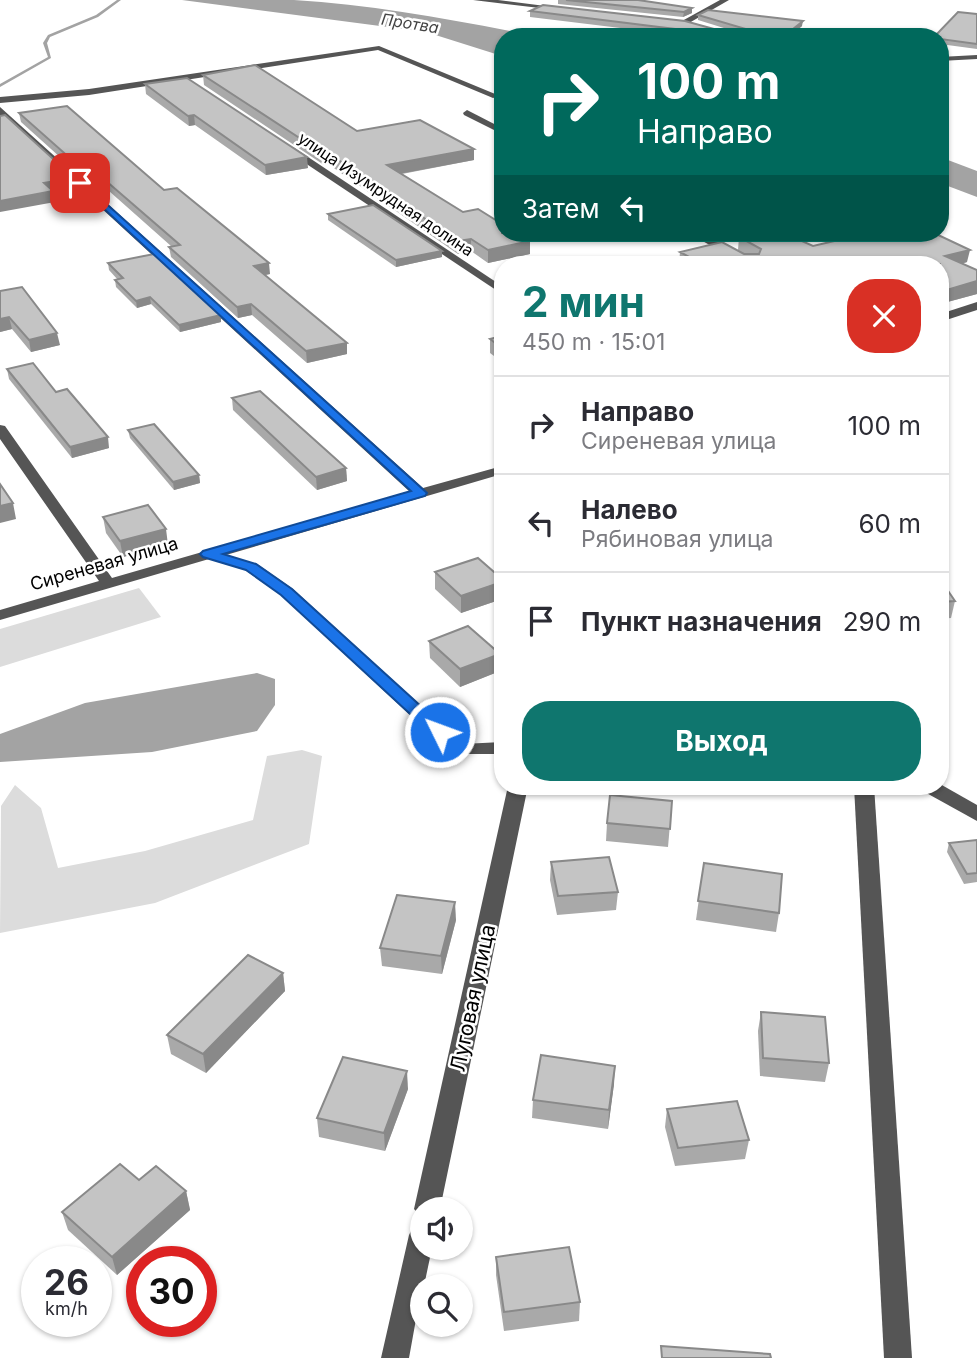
<!DOCTYPE html>
<html lang="ru">
<head>
<meta charset="utf-8">
<style>
	:root { --surface:#fff; --page:#f2f2f3; --text:#2b2b33; --muted:#7c7c81; --line:#e1e1e2; --accent:#0f766e }
	body { margin:0; font-family:Inter,sans-serif; background:var(--page); color:var(--text); height:100vh; display:flex; flex-direction:column; font-size:26px; white-space:nowrap }
	* { box-sizing:border-box; margin:0 }
	p { font-size:23px; color:var(--muted) }
	.icon { flex:none; width:38px; height:38px; fill:none; stroke:currentColor; stroke-width:2; stroke-linecap:round; stroke-linejoin:round }
	.map { position:relative; flex:1; overflow:hidden }
	.sheet { position:absolute; left:494px; top:256px; width:455px; height:539px; display:flex; flex-direction:column; background:var(--surface); border-radius:28px; box-shadow:0 2px 5px #0004 }
	.sheet>* { flex:none }
	.hud { position:absolute; left:494px; top:28px; width:455px; height:214px; border-radius:28px; box-shadow:0 2px 5px #0004; background:#00695c; color:#fff; overflow:hidden }
	.fabs { position:absolute; left:410px; top:1197px; display:grid; gap:14px }
	.fabs a { display:grid; place-items:center; width:63px; height:63px; border-radius:50%; background:var(--surface); box-shadow:0 2px 5px #0004; font-size:35px }
	.speed { position:absolute; left:21px; top:1246px; display:flex; gap:14px; font-size:35px; font-weight:700; text-align:center }
	.speed>* { display:grid; place-content:center; width:91px; height:91px; border-radius:50%; background:var(--surface); box-shadow:0 2px 5px #0004; line-height:1 }
	.speed small { font-size:18px; font-weight:400 }
	.speed .limit { border:10px solid #d22; background:#fff; color:#111 }
	.pin { position:absolute; display:grid; place-items:center; width:60px; height:60px; color:#fff; margin:-30px; border-radius:14px; box-shadow:0 4px 10px #0006 }
	.me { position:absolute; width:77px; margin:-38px; rotate:312deg; stroke-linejoin:round; filter:drop-shadow(0 0 5px #0008) }
	.turn { display:flex; align-items:center; gap:24px; height:147px; padding:0 28px; font-size:32px }
	.turn .icon { width:91px; height:91px; stroke-width:2.5 }
	.turn b { display:block; font-size:49px; line-height:60px }
	.then { display:flex; align-items:center; height:66px; padding:0 28px; background:#0003; gap:14px; font-size:26px }
	.round { display:grid; place-items:center; flex:none; width:74px; height:74px; border-radius:28px; background:var(--page) }
	.headline { display:flex; align-items:center; justify-content:space-between; height:119px; padding:0 28px }
	h1 { font-size:42px; font-weight:700; line-height:52px; color:var(--accent) }
	.button { display:flex; gap:14px; margin-top:auto; padding:14px 28px }
	.button a { flex:1; height:80px; border-radius:28px; background:var(--accent); color:#fff; font-size:28px; font-weight:700; line-height:80px; text-align:center }
	ul { padding:0; list-style:none }
	li { display:flex; align-items:center; gap:21px; height:98px; padding:0 28px; border-top:2px solid var(--line) }
	li div { flex:1 }
	li b { display:block; font-size:26px }
	li em { font-style:normal }
	.map>svg:first-child { display:block }
	.green { fill:#dcdcdc }
	.water { fill:#a3a3a3 }
	.lines { fill:none; stroke-linecap:round; stroke-linejoin:round }
	.stream { fill:#a3a3a3; fill-rule:evenodd }
	.minor { fill:#555; fill-rule:evenodd }
	.wall { fill:#a9a9a9 }
	.shaded-wall { fill:#898989 }
	.building { fill:#c4c4c4; stroke:#898989; stroke-width:2 }
	.route { fill:#1a73e8; stroke:#114b97; stroke-width:2 }
	.labels { text-anchor:middle; stroke-width:5; stroke-linejoin:round; paint-order:stroke }
	.far-water-label { font-size:16px; font-style:italic; fill:#444; stroke:#fff }
	.far-street-label { font-size:16px; fill:#000; stroke:#fff }
	.street-label { font-size:18px; fill:#000; stroke:#fff }
	.near-street-label { font-size:21px; fill:#000; stroke:#fff }
</style>
</head>
<body>
<div class="map">
<svg width="977" height="1358" viewBox="0 0 977 1358">
	<rect width="100%" height="100%" fill="#fff"/>
	<g class="green">
		<path d="M139,588L161,617L0,667V629Z"/>
		<path d="M302,750L322,756L309,844L155,903L0,933L1,806L15,785L41,808L58,868L145,851L253,820L267,756Z"/>
	</g>
	<g class="water">
		<path d="M182,0C219,0 257,0 294,0C377,5 459,21 541,37H502V56L426,32Z"/>
		<path d="M940,157L977,171V197L940,183Z"/>
		<path d="M257,673L275,679V705L257,731L152,752L0,762V734L85,703Z"/>
	</g>
	<g class="lines">
		<path class="stream" d="M117,0H121L98,17L50,37L47,43L51,58L0,87V84L48,57L43,43L48,35L96,15Z"/>
		<g class="minor">
			<path d="M473,0H498L569,9L565,11Z"/>
			<path d="M720,0H729L689,23L745,37H730L672,22L682,21Z"/>
			<path d="M379,46L500,96L493,98L378,50L89,95L0,103V97L89,89Z"/>
			<path d="M977,55V59L940,61V57Z"/>
			<path d="M0,107L423,488L502,466V474L226,555L257,564L293,589L463,744L502,742V754H452L281,595L245,570L209,559L0,620V610L99,581L0,439V425L5,426L112,578L410,492L0,115Z"/>
			<path d="M467,110L502,128V134L464,115L463,113Z"/>
			<path d="M287,147H293L502,286V294L287,151Z"/>
			<path d="M688,233H701L758,264H744Z"/>
			<path d="M977,302V310L940,322V314Z"/>
			<path d="M940,784L977,805V821L921,790L918,786Z"/>
			<path d="M508,786H528L440,1209H422V1218L414,1209Z"/>
			<path d="M854,786H874L912,1358H884Z"/>
			<path d="M422,1223V1248H432L424,1286H422L409,1358H381L409,1235L413,1227Z"/>
		</g>
	</g>
	<g class="wall">
		<path d="M558,0H638L692,13L683,17L558,4Z"/>
		<path d="M530,11L732,34L740,33L698,20V15L802,26L789,37H678V35L530,17Z"/>
		<path d="M977,14V49L940,44V37Z"/>
		<path d="M203,75L357,131L474,160L402,174L463,212L530,241V254L488,263L471,251L458,254L328,164L324,165L204,85Z"/>
		<path d="M145,84L308,168L266,175L195,125L189,126L146,94Z"/>
		<path d="M19,113L164,190L270,274L265,275L347,354L307,363L252,315L238,318L171,257L169,247L171,246L100,183L91,185L21,122Z"/>
		<path d="M328,214L442,257L396,267L328,220Z"/>
		<path d="M739,237L967,262L962,264L977,270V294L940,304V264H679L680,252L738,250Z"/>
		<path d="M108,263L221,322L180,332L151,304L137,308L116,287L115,280H118L109,270Z"/>
		<path d="M0,291L60,345L31,352L12,329L0,332Z"/>
		<path d="M502,336V362L490,353V339Z"/>
		<path d="M7,369L56,392L109,448L72,458L9,379Z"/>
		<path d="M232,398L346,468L347,481L317,490L233,410Z"/>
		<path d="M128,430L199,475L200,483L174,490L130,438Z"/>
		<path d="M103,517L168,545L123,557L106,533Z"/>
		<path d="M435,572L502,579V599L461,613L435,589Z"/>
		<path d="M940,579L955,601L951,618L940,619Z"/>
		<path d="M429,641L500,654V671L460,687L430,658Z"/>
		<path d="M742,786H792L791,794L742,789Z"/>
		<path d="M672,801L668,847L606,841L607,823Z"/>
		<path d="M977,840V882L964,884L947,852L949,843Z"/>
		<path d="M551,862L618,892L616,910L557,915L550,880Z"/>
		<path d="M704,863L779,913L776,932L696,920Z"/>
		<path d="M456,920L442,974L382,966L380,948Z"/>
		<path d="M283,973L285,991L206,1073L171,1054L167,1035Z"/>
		<path d="M761,1012L829,1063L825,1082L760,1076L758,1031Z"/>
		<path d="M614,1084L608,1129L532,1118L533,1100Z"/>
		<path d="M408,1089L385,1151L319,1137L317,1118Z"/>
		<path d="M667,1109L749,1140L745,1159L675,1166L665,1127Z"/>
		<path d="M139,1180L186,1191L190,1210L117,1275L68,1230L62,1212Z"/>
		<path d="M496,1257L580,1302L579,1321L504,1331L496,1275Z"/>
	</g>
	<g class="shaded-wall">
		<path d="M692,8V13L683,17L684,12Z"/>
		<path d="M803,21L802,26L789,37H783Z"/>
		<path d="M194,115L195,125L189,126L188,116Z"/>
		<path d="M474,149V160L388,176L387,165Z"/>
		<path d="M328,153V164L324,165V154Z"/>
		<path d="M307,157L308,168L266,175L265,165Z"/>
		<path d="M98,174L100,183L91,185L89,175Z"/>
		<path d="M74,178L75,188L53,192L55,202L0,212V201L44,183Z"/>
		<path d="M471,239V251L458,254V241Z"/>
		<path d="M530,241V254L488,263V250Z"/>
		<path d="M970,250L967,262L942,269L945,256Z"/>
		<path d="M442,251V257L396,267V260Z"/>
		<path d="M269,263L270,274L255,277L254,266Z"/>
		<path d="M977,281V294L940,304V292Z"/>
		<path d="M150,297L151,304L137,308L136,301Z"/>
		<path d="M251,304L252,315L238,318L237,307Z"/>
		<path d="M221,315V322L180,332L179,325Z"/>
		<path d="M9,317L12,329L0,332V319Z"/>
		<path d="M57,333L60,345L31,352L29,340Z"/>
		<path d="M347,343V354L307,363L306,351Z"/>
		<path d="M108,437L109,448L72,458L70,447Z"/>
		<path d="M346,468L347,481L317,490L316,477Z"/>
		<path d="M199,475L200,483L174,490L173,482Z"/>
		<path d="M13,503L16,519L0,523V506Z"/>
		<path d="M166,529L168,545L123,557L120,541Z"/>
		<path d="M502,582V599L461,613V596Z"/>
		<path d="M500,654V671L460,687V669Z"/>
		<path d="M455,902L456,920L442,974L441,956Z"/>
		<path d="M283,973L285,991L206,1073L203,1054Z"/>
		<path d="M615,1066L614,1084L608,1129L609,1110Z"/>
		<path d="M407,1071L408,1089L385,1151L384,1133Z"/>
		<path d="M186,1191L190,1210L117,1275L112,1257Z"/>
	</g>
	<g class="building">
		<path d="M566,0H638L692,8L684,12Z"/>
		<path d="M543,5L685,21L732,34L748,32L746,29L698,15L708,10L803,21L783,37H702L679,33L683,30L530,11Z"/>
		<path d="M958,12L977,14V44L940,39V37H934Z"/>
		<path d="M255,65L357,131L420,120L474,149L387,165L463,212L478,209L502,224V233H517L530,241L488,250L471,239L458,241L328,153L324,154L203,75Z"/>
		<path d="M187,78L307,157L265,165L194,115L188,116L145,84Z"/>
		<path d="M67,106L164,190L177,188L269,263L254,266L347,343L306,351L251,304L237,307L169,247L180,245L98,174L89,175L19,113Z"/>
		<path d="M5,115L74,178L44,183L53,191L0,201V116Z"/>
		<path d="M373,205L442,251L396,260L328,214Z"/>
		<path d="M758,233H784L813,246L869,233H934L970,250L945,256L977,270V281L940,292V264H702L680,252L722,242L744,254H759L761,249L739,237Z"/>
		<path d="M154,254L221,315L179,325L150,297L136,301L115,280L123,278L108,263Z"/>
		<path d="M22,287L57,333L29,340L9,317L0,319V291Z"/>
		<path d="M502,336V348L490,339Z"/>
		<path d="M33,363L56,392L67,389L108,437L70,447L7,369Z"/>
		<path d="M260,391L346,468L316,477L232,398Z"/>
		<path d="M154,424L199,475L173,482L128,430Z"/>
		<path d="M0,484L13,503L0,506Z"/>
		<path d="M148,505L166,529L120,541L103,517Z"/>
		<path d="M478,558L502,579V582L461,596L435,572Z"/>
		<path d="M940,579L955,601L940,602Z"/>
		<path d="M468,626L500,654L460,669L429,641Z"/>
		<path d="M610,795L672,801L670,829L607,823Z"/>
		<path d="M977,840V873L967,874L949,843Z"/>
		<path d="M609,857L618,892L558,896L551,862Z"/>
		<path d="M704,863L782,874L779,913L698,901Z"/>
		<path d="M397,895L455,902L441,956L380,948Z"/>
		<path d="M248,955L283,973L203,1054L167,1035Z"/>
		<path d="M761,1012L825,1017L829,1063L763,1058Z"/>
		<path d="M541,1055L615,1066L609,1110L533,1100Z"/>
		<path d="M343,1057L407,1071L384,1133L317,1118Z"/>
		<path d="M737,1101L749,1140L678,1148L667,1109Z"/>
		<path d="M120,1164L139,1180L156,1166L186,1191L112,1257L62,1212Z"/>
		<path d="M569,1247L580,1302L504,1312L496,1257Z"/>
		<path d="M661,1346L770,1354L771,1358H662Z"/>
	</g>
	<path class="route" d="M80,180L427,493L425,496L223,554L256,564L292,589L446,729L448,732L446,736H434L281,595L246,570L203,557L200,554L203,551L411,491L77,184L75,183Z"/>
	<g class="labels">
		<g class="far-water-label">
			<text transform="translate(410 23) rotate(9)" y="6">Протва</text>
		</g>
		<g class="far-street-label">
			<text transform="translate(386 194) rotate(34)" y="6">улица Изумрудная долина</text>
		</g>
		<g class="street-label">
			<text transform="translate(104 564) rotate(-16)" y="6">Сиреневая улица</text>
		</g>
		<g class="near-street-label">
			<text transform="translate(473 998) rotate(-78)" y="7">Луговая улица</text>
		</g>
	</g>
</svg>
<div class="fabs">
<a><svg class="icon" aria-label="sound" viewBox="0 0 24 24"><path d="M4 9h4l5-4v14l-5-4H4zM17 9q2 3 0 6"/></svg></a>
<a><svg class="icon" aria-label="search" viewBox="0 0 24 24"><circle cx="10" cy="10" r="6"/><path d="M15 15l6 6"/></svg></a>
</div>
<div class="speed"><div>26<small>km/h</small></div><div class="limit">30</div></div>
<div class="pin" style="left:80px;top:183px;background:#d93025"><svg class="icon" aria-label="arrive" viewBox="0 0 24 24"><path d="M6 21V4h12l-3 4 3 4H6"/></svg></div>
<svg class="me" style="left:440px;top:732px" viewBox="-20 -20 40 40"><circle r="17" fill="#1a73e8" stroke="#fff" stroke-width="3"/><path d="M0-11L8 9 0 5-8 9z" fill="#fff"/></svg>
<div class="hud">
<div class="turn"><svg class="icon" aria-label="right" viewBox="0 0 24 24"><path d="M7 20v-9h11M14 6l5 5-5 5"/></svg><div><b>100 m</b>Направо</div></div>
<div class="then">Затем<svg class="icon" aria-label="left" viewBox="0 0 24 24"><path d="M17 20v-9H6M10 6l-5 5 5 5"/></svg></div>
</div>
<section class="sheet">
<div class="headline"><div><h1>2 мин</h1><p>450 m · 15:01</p></div><a class="round" style="background:#d93025;color:#fff"><svg class="icon" aria-label="close" viewBox="0 0 24 24"><path d="M6 6l12 12M18 6L6 18"/></svg></a></div>
<ul>
<li><svg class="icon" aria-label="right" viewBox="0 0 24 24"><path d="M7 20v-9h11M14 6l5 5-5 5"/></svg><div><b>Направо</b><p>Сиреневая улица</p></div><em>100 m</em></li>
<li><svg class="icon" aria-label="left" viewBox="0 0 24 24"><path d="M17 20v-9H6M10 6l-5 5 5 5"/></svg><div><b>Налево</b><p>Рябиновая улица</p></div><em>60 m</em></li>
<li><svg class="icon" aria-label="arrive" viewBox="0 0 24 24"><path d="M6 21V4h12l-3 4 3 4H6"/></svg><div><b>Пункт назначения</b></div><em>290 m</em></li>
</ul>
<div class="button"><a>Выход</a></div>
</section>
</div>
</body>
</html>
